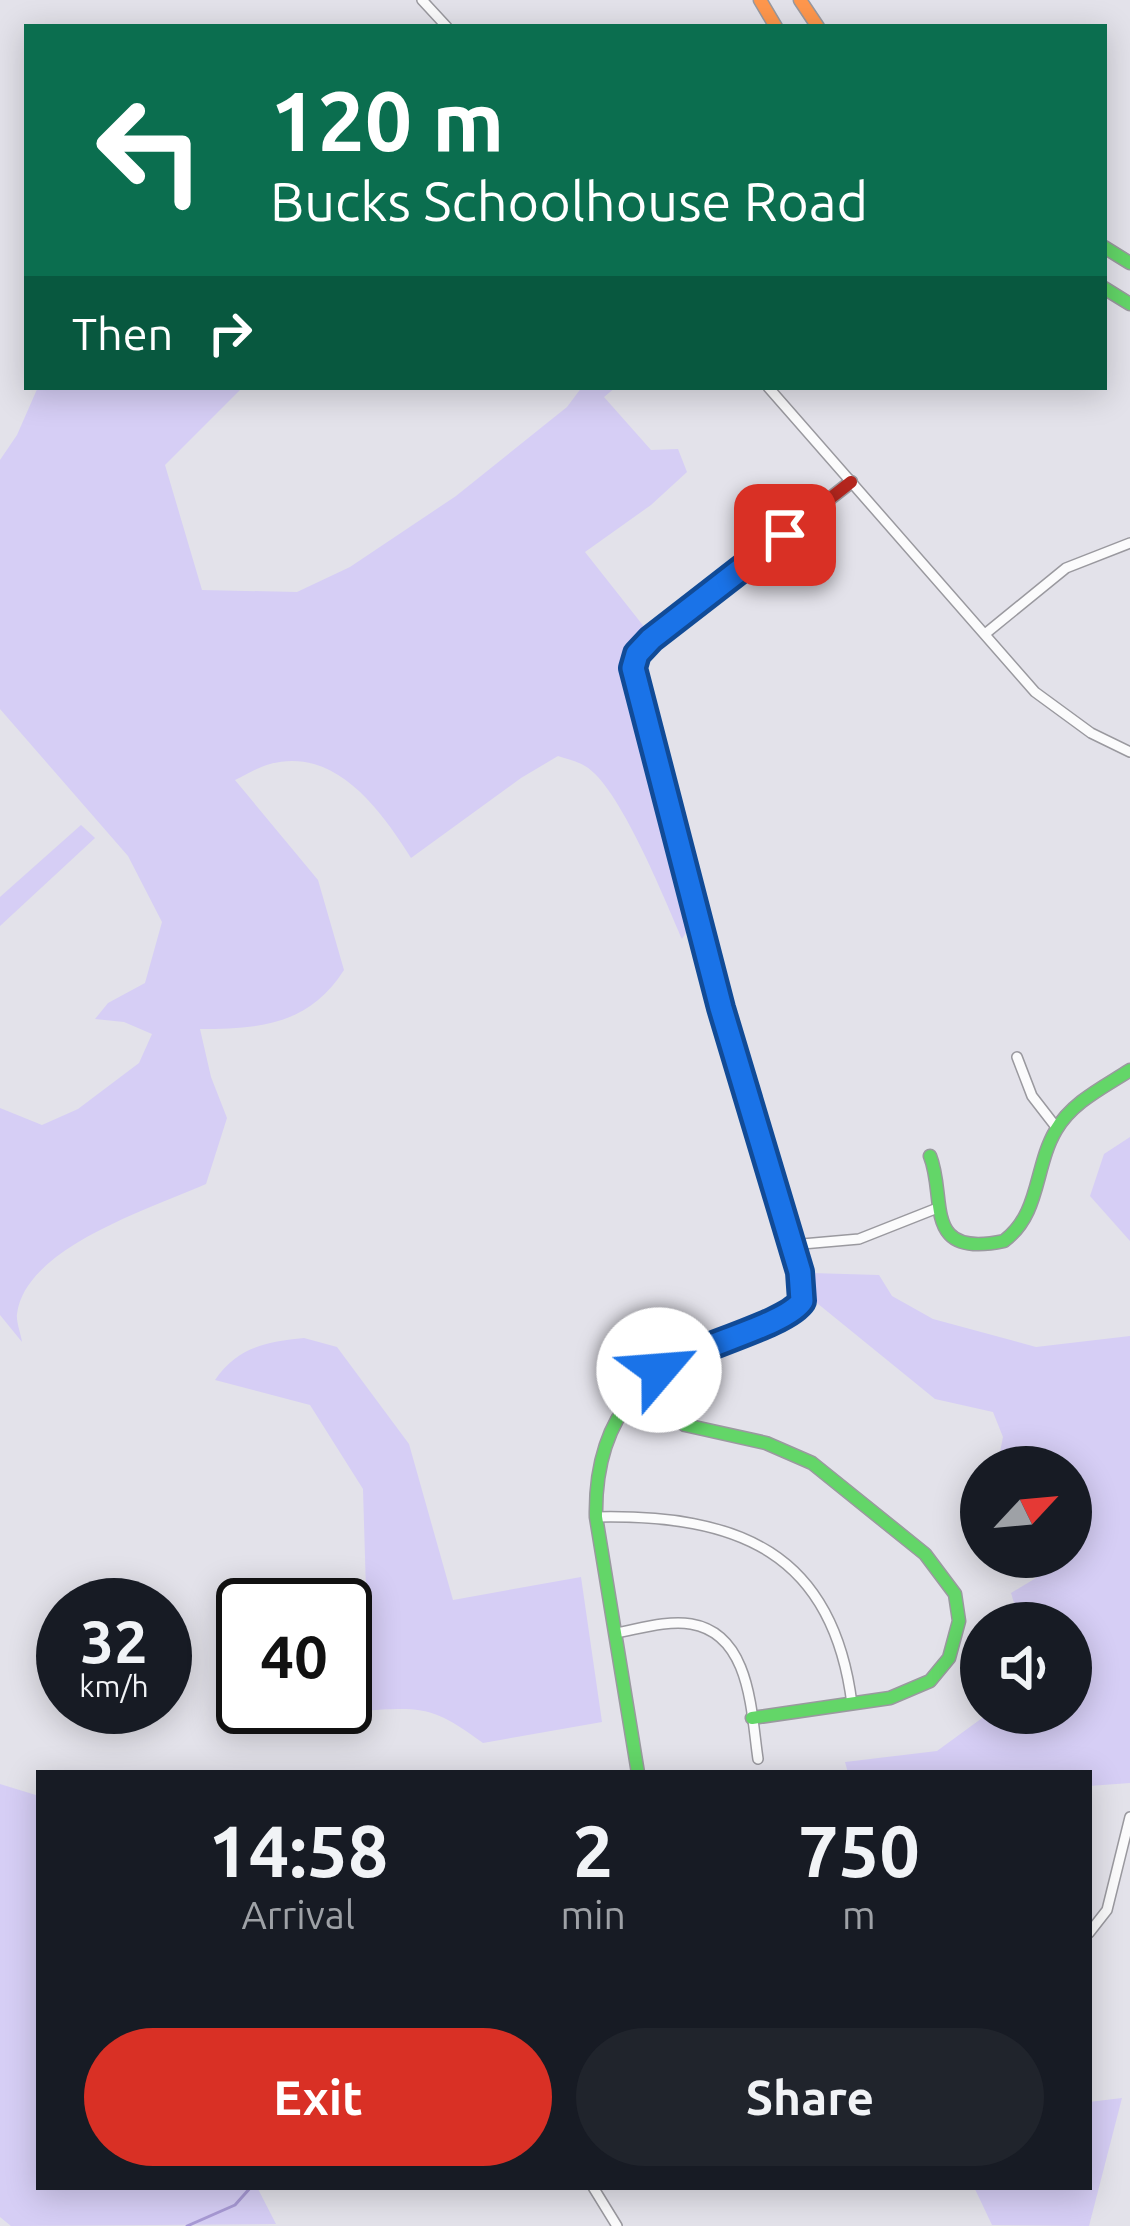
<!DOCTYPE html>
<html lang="en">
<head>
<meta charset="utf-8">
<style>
	:root { --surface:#171b24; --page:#20242c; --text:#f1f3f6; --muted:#9ea1a6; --accent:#d93025 }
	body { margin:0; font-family:Ubuntu,sans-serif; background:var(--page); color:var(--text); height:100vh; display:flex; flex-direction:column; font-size:45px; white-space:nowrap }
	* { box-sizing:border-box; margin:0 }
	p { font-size:39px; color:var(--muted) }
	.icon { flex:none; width:66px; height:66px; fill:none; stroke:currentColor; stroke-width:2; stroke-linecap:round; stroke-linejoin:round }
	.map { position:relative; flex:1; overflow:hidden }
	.details { position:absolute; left:36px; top:1770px; width:1056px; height:420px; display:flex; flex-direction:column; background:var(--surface); border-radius:0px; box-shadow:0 6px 30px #0003 }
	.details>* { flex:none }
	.top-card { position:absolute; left:24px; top:24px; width:1083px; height:366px; border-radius:0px; box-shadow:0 6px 30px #0003; background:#0b6e4f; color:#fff; overflow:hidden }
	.needle { width:78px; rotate:64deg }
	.controls { position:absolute; left:960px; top:1446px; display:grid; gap:24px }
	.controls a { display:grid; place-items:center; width:132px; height:132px; border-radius:50%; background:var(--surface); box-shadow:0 6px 30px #0003; font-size:60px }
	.speed { position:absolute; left:36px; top:1578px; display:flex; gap:24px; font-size:60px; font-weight:700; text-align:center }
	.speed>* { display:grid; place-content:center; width:156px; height:156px; border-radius:50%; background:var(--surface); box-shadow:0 6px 30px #0003; line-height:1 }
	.speed small { font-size:30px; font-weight:400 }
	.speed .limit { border:6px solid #111; border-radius:18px; background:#fff; color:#111 }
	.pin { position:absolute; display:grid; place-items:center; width:102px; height:102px; color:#fff; margin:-51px; border-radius:24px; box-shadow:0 6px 18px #0006 }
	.me { position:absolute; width:132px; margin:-66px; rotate:63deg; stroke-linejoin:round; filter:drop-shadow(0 0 9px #0008) }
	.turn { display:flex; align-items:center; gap:42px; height:252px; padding:0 48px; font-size:54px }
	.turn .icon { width:156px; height:156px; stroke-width:2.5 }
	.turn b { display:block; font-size:84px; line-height:102px }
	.then { display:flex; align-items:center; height:114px; padding:0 48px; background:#0003; gap:24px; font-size:45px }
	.eta { display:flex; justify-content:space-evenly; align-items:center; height:204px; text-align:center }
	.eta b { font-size:72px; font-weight:600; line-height:84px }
	.cta { display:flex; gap:24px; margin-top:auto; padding:24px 48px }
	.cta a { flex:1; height:138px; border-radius:72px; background:var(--accent); color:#fff; font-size:48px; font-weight:600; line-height:138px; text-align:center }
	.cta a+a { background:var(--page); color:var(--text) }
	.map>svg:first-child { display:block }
	.green { fill:#d6cef5 }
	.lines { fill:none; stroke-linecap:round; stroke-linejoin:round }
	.stream { stroke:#a89ad5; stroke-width:3 }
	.street-casing { stroke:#9a999f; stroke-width:12 }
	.fast-casing { stroke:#9a999f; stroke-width:15 }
	.slow-casing { stroke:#9a999f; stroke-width:15 }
	.jam-casing { stroke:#9a999f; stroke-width:15 }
	.street { stroke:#fbfbfc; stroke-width:9 }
	.fast { stroke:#63d668; stroke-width:12 }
	.slow { stroke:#ff974d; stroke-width:12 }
	.jam { stroke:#b3261e; stroke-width:12 }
	.route-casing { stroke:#114b97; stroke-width:30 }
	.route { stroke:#1a73e8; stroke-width:21 }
</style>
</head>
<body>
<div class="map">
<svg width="1130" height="2226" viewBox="0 0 1130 2226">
	<rect width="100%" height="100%" fill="#e3e2ea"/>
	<g class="green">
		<path d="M38,387H243L165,465L202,590L297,592L350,567L456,496L567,407L582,387H616L604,397L651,450L678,449L687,472L651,505L585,552L645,628L626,656L692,923L682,939C665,900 619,785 585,766C577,761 566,759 558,756L521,778L411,858C381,810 335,746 270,764C258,767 246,775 235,780L318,880L344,970C309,1025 260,1029 200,1029L211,1077L227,1118L206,1184C153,1208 25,1247 17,1314C16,1322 21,1334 22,1342L0,1315V1108L42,1125L78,1109L139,1063L152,1034L124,1022L95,1019L108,1003L145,983L162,922L128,856L0,709V460L17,435Z"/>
		<path d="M81,825L95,838L0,926V897Z"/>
		<path d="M1130,1137V1241L1090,1196L1104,1154Z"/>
		<path d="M811,1273L879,1275L892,1296L933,1319L1036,1347L1130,1336V1783L1089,1786V1773H848L845,1762L937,1751L989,1713H1071V1623H1020L1011,1593L1036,1578L1024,1557H1071V1467H997L1003,1437L993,1412L935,1399L812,1299Z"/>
		<path d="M304,1338L337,1347L409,1444L453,1600L581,1577L602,1722L483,1743C432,1705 421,1707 359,1711L367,1624L363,1489L310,1405L215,1380C238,1347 266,1342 304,1338Z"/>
		<path d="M0,1784L39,1796V2187H257L276,2224L11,2226L0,2217Z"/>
		<path d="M1122,2098L1089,2226L992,2225L974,2187H1089V2102Z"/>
	</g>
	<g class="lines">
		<path class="stream" d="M187,2226L235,2205L251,2187"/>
		<g class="street-casing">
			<g id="street">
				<path d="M422,0L447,27"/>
				<path d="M768,387L1035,692L1091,733L1130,752"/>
				<path d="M985,634L1066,568L1130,543"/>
				<path d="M1017,1057L1032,1096L1056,1127"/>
				<path d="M791,1245L859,1239L935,1209"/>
				<path d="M596,1517C738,1514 833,1552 852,1704"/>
				<path d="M616,1633C639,1629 667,1620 691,1624C751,1634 751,1712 758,1759"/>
				<path d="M1089,1933L1107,1910L1130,1817"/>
				<path d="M593,2187L617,2226"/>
			</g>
		</g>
		<g class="fast-casing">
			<g id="fast">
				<path d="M1104,247L1130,263"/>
				<path d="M1104,288L1130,304"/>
				<path d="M930,1156C947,1198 921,1259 1004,1241C1041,1213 1034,1167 1056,1130C1072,1102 1104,1087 1130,1070"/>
				<path d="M638,1388L685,1425L766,1443L812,1463L925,1554L955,1594L959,1621L949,1658L930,1681L890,1698L752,1718"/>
				<path d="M638,1773L596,1517C594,1410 650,1361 747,1330C762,1325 789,1322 798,1308C801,1303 802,1295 803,1290L721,1008L633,667C643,634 686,612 712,591"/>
			</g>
		</g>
		<g class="slow-casing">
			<g id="slow">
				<path d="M760,0L776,27"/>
				<path d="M800,0L818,27"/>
			</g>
		</g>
		<g class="jam-casing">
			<path id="jam" d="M712,591L851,482"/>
		</g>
		<use href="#street" class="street"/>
		<use href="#fast" class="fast"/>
		<use href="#slow" class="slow"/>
		<use href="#jam" class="jam"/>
	</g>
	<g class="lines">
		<g class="route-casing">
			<path id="route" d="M659,1370C693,1347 787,1325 802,1301L800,1272L721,1008L633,668L637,654L651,639L785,535"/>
		</g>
		<use href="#route" class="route"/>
	</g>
</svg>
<div class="controls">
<a><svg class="needle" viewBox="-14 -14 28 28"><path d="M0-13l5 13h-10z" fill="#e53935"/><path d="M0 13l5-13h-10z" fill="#9ea1a6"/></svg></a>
<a><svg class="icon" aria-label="sound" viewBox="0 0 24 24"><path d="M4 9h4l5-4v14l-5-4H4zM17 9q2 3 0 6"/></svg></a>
</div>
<div class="speed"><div>32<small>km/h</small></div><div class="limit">40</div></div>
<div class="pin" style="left:785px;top:535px;background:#d93025"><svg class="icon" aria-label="arrive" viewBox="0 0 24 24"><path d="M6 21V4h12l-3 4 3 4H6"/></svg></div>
<svg class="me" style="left:659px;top:1370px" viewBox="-20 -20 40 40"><circle r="19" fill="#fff"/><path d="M0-13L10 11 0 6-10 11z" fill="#1a73e8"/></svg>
<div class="top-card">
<div class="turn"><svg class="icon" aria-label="left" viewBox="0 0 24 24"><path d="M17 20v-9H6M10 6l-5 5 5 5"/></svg><div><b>120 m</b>Bucks Schoolhouse Road</div></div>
<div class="then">Then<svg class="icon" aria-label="right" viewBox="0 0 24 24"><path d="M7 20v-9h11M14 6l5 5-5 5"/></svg></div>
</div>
<section class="details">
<div class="eta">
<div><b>14:58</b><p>Arrival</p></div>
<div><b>2</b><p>min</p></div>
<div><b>750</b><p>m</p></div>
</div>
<div class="cta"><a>Exit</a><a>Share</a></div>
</section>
</div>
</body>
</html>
